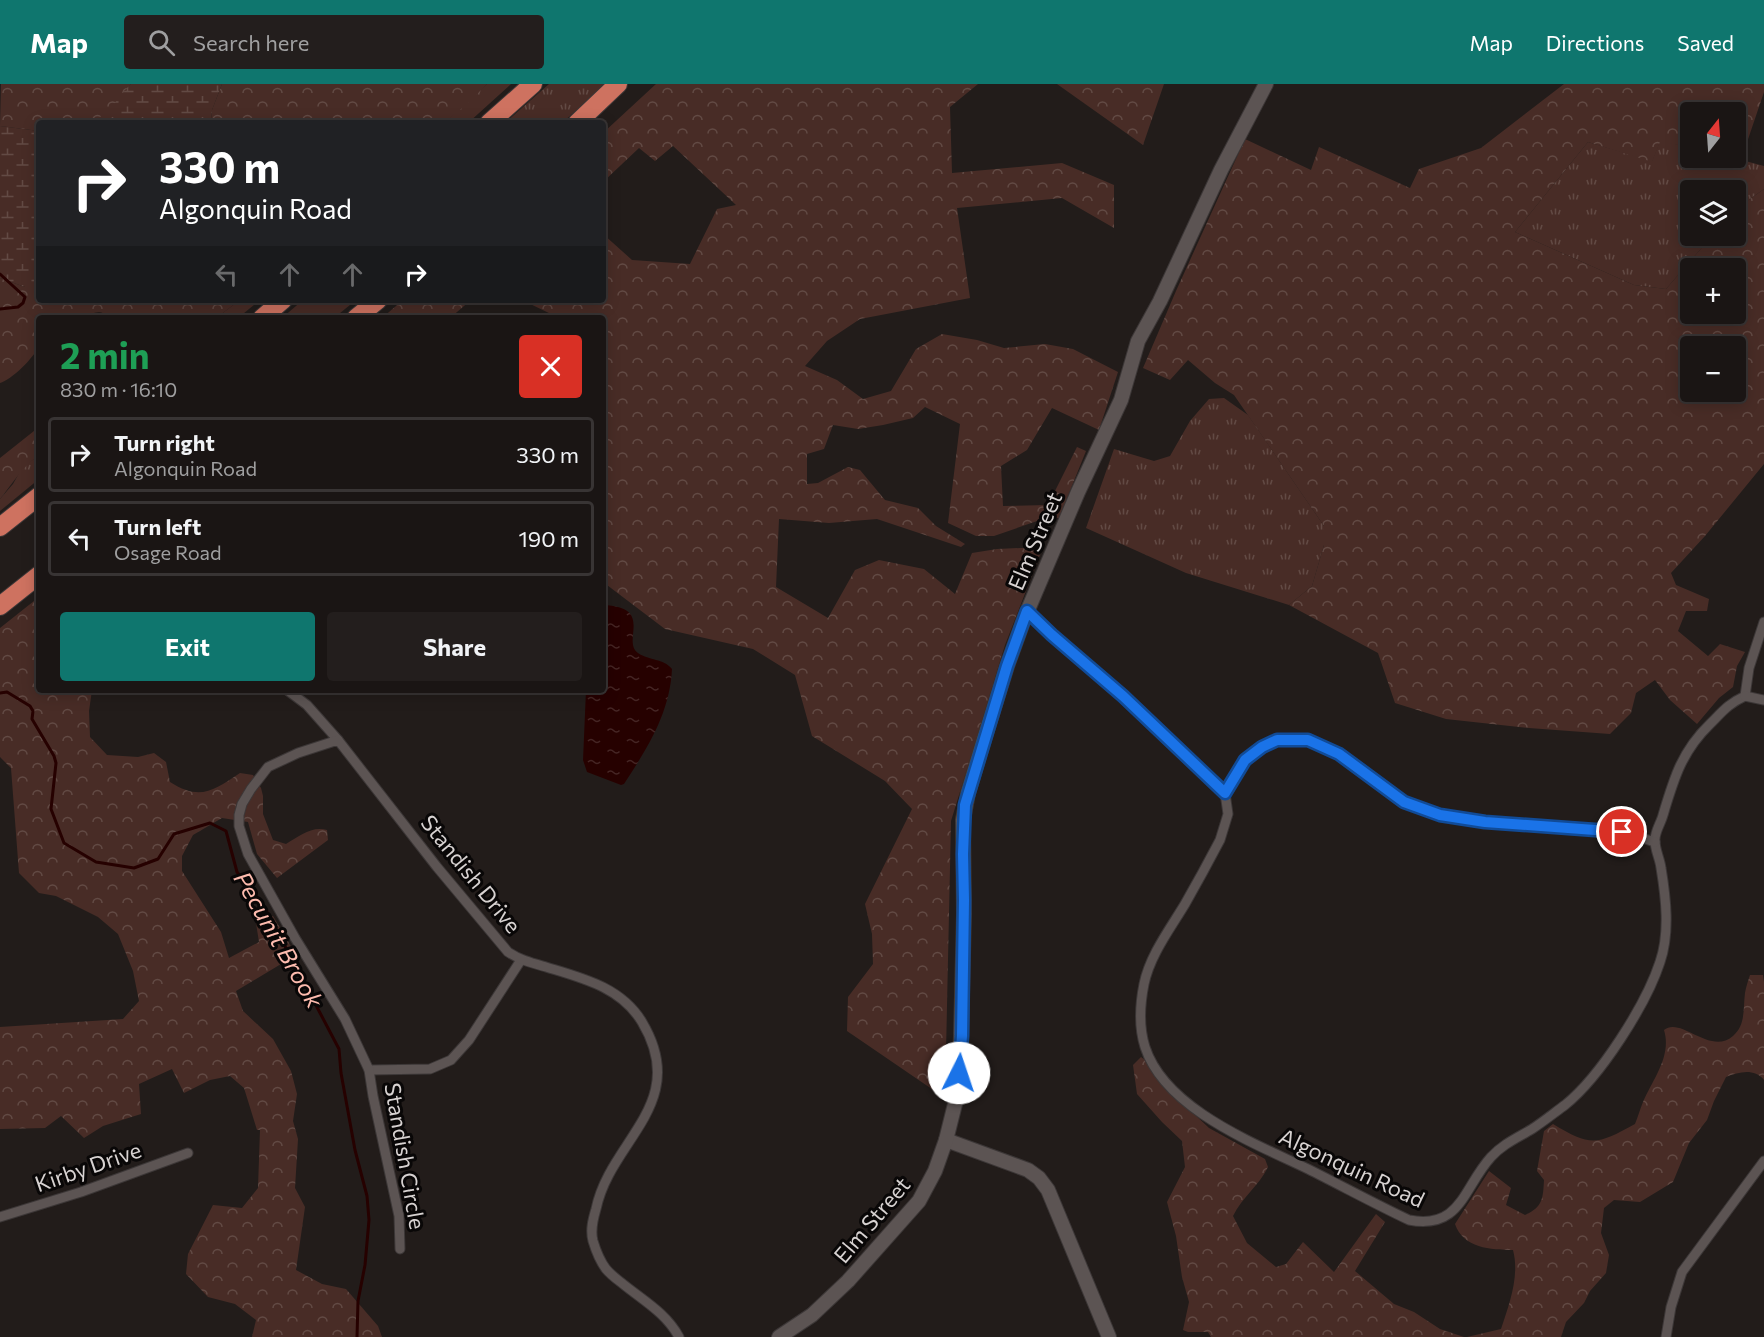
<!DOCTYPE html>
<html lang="en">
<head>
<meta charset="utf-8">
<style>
	:root { --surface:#1a1514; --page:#231e1d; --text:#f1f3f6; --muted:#9f9fa0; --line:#383434; --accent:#0f766e }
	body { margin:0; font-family:Commissioner,sans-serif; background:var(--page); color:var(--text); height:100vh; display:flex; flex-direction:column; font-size:22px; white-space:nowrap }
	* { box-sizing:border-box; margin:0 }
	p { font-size:20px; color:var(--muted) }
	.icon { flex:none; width:33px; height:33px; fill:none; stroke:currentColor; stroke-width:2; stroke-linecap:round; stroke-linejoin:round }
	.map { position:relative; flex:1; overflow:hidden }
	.side { position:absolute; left:36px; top:231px; width:570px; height:378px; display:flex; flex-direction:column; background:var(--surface); border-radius:6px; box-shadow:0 3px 15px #0003,0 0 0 2px var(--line) }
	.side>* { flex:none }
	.banner { position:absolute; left:36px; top:36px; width:570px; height:183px; border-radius:6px; box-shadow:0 3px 15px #0003,0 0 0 2px var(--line); background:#202124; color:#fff; overflow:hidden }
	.needle { width:39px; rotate:17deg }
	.fabs { position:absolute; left:1680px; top:18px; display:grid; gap:12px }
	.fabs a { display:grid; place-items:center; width:66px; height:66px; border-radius:6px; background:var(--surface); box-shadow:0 3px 15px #0003,0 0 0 2px var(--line); font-size:30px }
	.pin { position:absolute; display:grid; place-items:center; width:51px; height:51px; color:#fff; margin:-26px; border:3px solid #fff; border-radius:50%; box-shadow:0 2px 6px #0007 }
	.me { position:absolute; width:66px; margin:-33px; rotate:4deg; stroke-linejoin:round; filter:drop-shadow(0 0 4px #0008) }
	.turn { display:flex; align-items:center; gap:21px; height:126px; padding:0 24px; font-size:27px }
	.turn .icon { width:78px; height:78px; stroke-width:2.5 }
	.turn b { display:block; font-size:42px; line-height:51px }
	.lanes { display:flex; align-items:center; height:57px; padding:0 24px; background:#0003; justify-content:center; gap:30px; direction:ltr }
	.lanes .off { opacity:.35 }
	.round { display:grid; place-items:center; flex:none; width:63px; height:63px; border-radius:6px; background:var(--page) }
	.overview { display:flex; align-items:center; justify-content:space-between; height:102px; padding:0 24px }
	h1 { font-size:36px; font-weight:700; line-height:45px; color:#1e9e55 }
	.primary-button { display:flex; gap:12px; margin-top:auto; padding:12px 24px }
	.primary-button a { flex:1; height:69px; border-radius:6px; background:var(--accent); color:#fff; font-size:24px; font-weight:700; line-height:69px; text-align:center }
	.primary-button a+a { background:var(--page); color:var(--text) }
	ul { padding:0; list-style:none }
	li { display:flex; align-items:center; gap:18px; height:75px; margin:0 12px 9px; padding:0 12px; border:3px solid var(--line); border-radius:6px }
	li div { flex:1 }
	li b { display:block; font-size:22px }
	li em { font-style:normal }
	header { display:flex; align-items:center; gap:36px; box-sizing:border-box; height:84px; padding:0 30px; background:var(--accent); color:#fff }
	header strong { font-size:28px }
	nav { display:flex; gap:33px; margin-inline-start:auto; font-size:21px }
	.search { width:420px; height:54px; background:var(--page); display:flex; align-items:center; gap:15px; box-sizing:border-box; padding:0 21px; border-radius:6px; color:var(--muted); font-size:22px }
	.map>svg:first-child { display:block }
	.grass { fill:url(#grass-tufts) }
	.forest { fill:url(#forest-crowns); fill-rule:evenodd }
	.wetland { fill:url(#wetland-marsh) }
	.water { fill:url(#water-ripples) }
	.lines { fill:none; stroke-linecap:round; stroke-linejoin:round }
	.stream { stroke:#260100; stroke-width:3 }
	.street-casing { stroke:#3c3737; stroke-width:11 }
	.secondary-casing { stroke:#3c3737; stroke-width:16 }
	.highway-casing { stroke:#3c3737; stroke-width:20 }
	.street { stroke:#5c5453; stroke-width:9 }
	.secondary { stroke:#5c5453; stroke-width:14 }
	.highway { stroke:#ce7260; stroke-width:18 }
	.route-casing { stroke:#114b97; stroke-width:15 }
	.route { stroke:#1a73e8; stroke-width:10 }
	.labels { text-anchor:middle; stroke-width:6; stroke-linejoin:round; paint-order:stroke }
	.street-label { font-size:22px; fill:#d7d2d1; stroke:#090707 }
	.water-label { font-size:24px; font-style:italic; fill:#fdbbae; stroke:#090707 }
</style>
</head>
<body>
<header>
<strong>Map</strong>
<div class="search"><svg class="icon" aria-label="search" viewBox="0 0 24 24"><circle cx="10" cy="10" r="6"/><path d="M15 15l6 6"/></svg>Search here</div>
<nav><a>Map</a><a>Directions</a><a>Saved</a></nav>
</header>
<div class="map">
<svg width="1764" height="1253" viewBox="0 0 1764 1253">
	<defs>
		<pattern id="grass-tufts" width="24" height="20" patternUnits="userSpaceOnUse" patternTransform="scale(1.5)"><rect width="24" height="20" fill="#482c26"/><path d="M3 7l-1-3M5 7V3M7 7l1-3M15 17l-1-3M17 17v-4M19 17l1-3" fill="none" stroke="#624a44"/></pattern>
		<pattern id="forest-crowns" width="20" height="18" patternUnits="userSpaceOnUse" patternTransform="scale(1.5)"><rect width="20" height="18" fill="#482c26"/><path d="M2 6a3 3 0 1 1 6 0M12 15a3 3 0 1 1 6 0" fill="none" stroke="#624a44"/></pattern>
		<pattern id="wetland-marsh" width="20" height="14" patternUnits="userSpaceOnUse" patternTransform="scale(1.5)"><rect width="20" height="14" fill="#482c26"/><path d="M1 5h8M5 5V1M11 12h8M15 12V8" fill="none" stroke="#624a44"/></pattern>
		<pattern id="water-ripples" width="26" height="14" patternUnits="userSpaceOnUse" patternTransform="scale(1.5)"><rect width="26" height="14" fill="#260100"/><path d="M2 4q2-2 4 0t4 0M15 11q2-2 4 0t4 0" fill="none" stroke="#452524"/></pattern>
	</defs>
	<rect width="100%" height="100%" fill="#221c1a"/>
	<g class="grass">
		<path d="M487,0H511L468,39H444Z"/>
		<path d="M549,0H606L562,39H505Z"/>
		<path d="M1660,57L1690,63V74H1734L1764,82V105L1736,125V106H1690V152H1712L1666,205L1634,201L1515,148L1588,58L1652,77Z"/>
		<path d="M240,216H260L238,234H216Z"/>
		<path d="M303,216H356L334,234H282Z"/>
		<path d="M1224,314L1248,331L1324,442V461L1312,502L1289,521L1186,489L1086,444L1114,365L1154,377L1170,372L1190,337L1209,315Z"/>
		<path d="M39,371V395L0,427V415L13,400L22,384Z"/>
	</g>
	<g class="forest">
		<path d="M1,0H131L112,24L103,32L91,39H39V47L0,42Z"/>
		<path d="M222,0H487L467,20L444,39H211L212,26Z"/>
		<path d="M656,0H978L950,23L952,89L1062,79L1114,101V144L1062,114L957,124L970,214L860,235L827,257L805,282L837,296L863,315L891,307L916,265L942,250L977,256L1004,264L1045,260L1073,265L1118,288L1099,346L1052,324L1027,366L1001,382L1003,422L1048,421L1077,363L1086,367L1059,434L1040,436L994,452H976L948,439L960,340L925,323L913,334L883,341L858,345L833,341L824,365L807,370V400L818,399L848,383L860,386L885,416L918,424L936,442L965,460L961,463L877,435L829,439L779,435L776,503L828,534L855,486L879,476L924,485L955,510L972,469L997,465L1043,463L1005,561L951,737L945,1014L847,947L848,913L873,880L872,850L865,820L912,725L885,697L812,652L795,591L753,565L665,545L603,498V234H552L551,230L522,216H603V150L632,176L690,180L717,125L736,121L673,62L655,77L639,64L603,98V49Z"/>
		<path d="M1057,0H1164L1143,61Z"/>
		<path d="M1564,0H1764V8L1741,76L1734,74L1736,28H1690V63L1660,58L1652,78L1588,58L1515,148L1634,201L1666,205L1712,152H1736V125L1764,105V380L1705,452L1671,489L1676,501L1709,515L1707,527H1686L1678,547L1708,572L1720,560L1745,568L1737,582L1733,603L1719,614L1697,640L1670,616L1655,596L1636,609L1631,629L1610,650L1529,644L1446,635L1395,619L1378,569L1289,521L1312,502L1324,461V442L1234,311L1215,299L1188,276L1170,296L1143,284L1176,207L1245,55L1311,86L1319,63L1410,104L1419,85L1481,64ZM1690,184H1736V230H1690ZM1690,262H1736V308H1690Z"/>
		<path d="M0,194L25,203H39V216H240L216,234H112C96,223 95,231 80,234C67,237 52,234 39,234C39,242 41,256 38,263C34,274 11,296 0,299Z"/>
		<path d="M403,216H471L450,234H382Z"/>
		<path d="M39,343V371C22,383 13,399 0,415V374Z"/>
		<path d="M39,513V606H92L89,627L90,653L107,671L138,673L154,669L166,678L170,698C200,717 213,707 240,689L253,691L261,704L263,712V730L273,756L286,760C300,752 311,742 327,746L328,756L277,794L257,770L248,738L222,734L193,751L182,772V787L221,848L229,874L259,858L256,839L273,832L296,871L236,907L243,927L273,955L291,987L297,1010L293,1037L298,1055L295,1104L305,1123L296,1186L322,1200L346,1205L378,1242L382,1253H252L256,1236L235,1220L208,1213L186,1190L188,1170L213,1121L242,1124L258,1104L260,1046H257L244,1004L230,992L210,996L184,1009L172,985L139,1000L141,1030L103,1042L84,1054L61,1032L45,1044L0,1045V943L123,935L139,917L133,887L118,850L98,833L56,812L39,809L19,789L11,684L0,673V544Z"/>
		<path d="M1750,891H1763L1764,898V996C1754,984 1739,988 1726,993L1714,1017L1707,1036L1689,1059L1673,1098L1640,1118L1614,1116L1604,1124L1601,1149L1609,1171L1606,1189L1590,1207L1584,1219L1566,1238L1561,1253H1467L1501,1245C1509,1221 1520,1192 1513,1166C1491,1166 1463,1164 1455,1140L1489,1087L1511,1104L1506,1121L1525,1131C1543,1123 1543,1114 1544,1096L1537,1087L1544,1047L1553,1040C1591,1063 1597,1061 1635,1040C1638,1033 1640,1025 1643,1018C1653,995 1672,972 1664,946C1681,932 1710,972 1733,952C1746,941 1743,924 1745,909C1746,903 1748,897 1750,891Z"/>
		<path d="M1141,973L1145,976L1155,993L1209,1044L1265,1075L1268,1083C1259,1102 1242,1113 1233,1132L1247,1159L1276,1183L1286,1180L1303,1158L1334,1188L1376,1130L1385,1138L1355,1187L1394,1220L1414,1228L1440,1245L1464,1253H1211L1208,1248H1188L1183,1246L1189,1218L1182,1193L1176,1152L1167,1118L1185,1083L1182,1057L1162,1038L1137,1010L1133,981Z"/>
	</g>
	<g class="wetland">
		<path d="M131,0H222L212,26L211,39H91C111,28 116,15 131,0Z"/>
		<path d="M0,42L39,47V203H25L0,194Z"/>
	</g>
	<path class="water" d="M603,521C655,523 621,557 638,569C650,577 663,574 672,585C670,629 647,665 624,700L621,701L587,688L583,676L586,606H603Z"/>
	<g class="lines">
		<g class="stream">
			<path d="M0,190L25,213L23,219L18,223L0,225"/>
			<path d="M0,609L7,608L30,622L33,627L32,635L54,672L56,679L51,725L64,759L96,778L134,784L158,775L174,750L210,739L226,747L237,788L267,828L339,965L341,989L355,1066L367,1112L369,1136L365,1181L358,1217L357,1253"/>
		</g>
		<g class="street-casing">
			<g id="street">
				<path d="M1027,527L1134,622L1225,709L1228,730L1220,756C1209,777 1197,799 1185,820C1170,845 1150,871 1144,900C1140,920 1139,944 1145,963C1165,1025 1254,1059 1308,1085C1342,1102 1375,1120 1409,1136C1461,1146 1463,1104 1491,1073C1503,1060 1517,1054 1532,1045C1543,1038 1554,1029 1565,1021C1600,993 1646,921 1660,878C1670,849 1666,814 1661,784C1660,775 1655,766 1655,757C1654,749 1661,739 1663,731C1674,694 1682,667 1710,640C1723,627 1728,620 1745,612L1749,584L1764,538"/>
				<path d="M287,606L307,621L338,656"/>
				<path d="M1745,612L1764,616"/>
				<path d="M1225,709C1243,679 1256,654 1296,655C1342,656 1379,709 1421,725C1484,748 1555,737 1620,748C1632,750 1644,755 1655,758"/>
				<path d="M369,986L430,985L451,976L469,956L521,876"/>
				<path d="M0,1133L81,1108L188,1069"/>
				<path d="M400,1165L399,1132L373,1012L369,986L345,935L295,854L248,770L239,742V731L242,720L251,705L268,683L298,669L338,656L437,783L508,868C520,876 532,879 546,883C582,894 621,903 642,938C691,1020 610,1056 596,1125C593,1135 590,1146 593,1157C596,1167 600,1177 606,1185C611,1191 618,1196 623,1200C644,1217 666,1229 679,1253"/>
				<path d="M1666,1253L1671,1223L1682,1188L1764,1077"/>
			</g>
		</g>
		<g class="secondary-casing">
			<g id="secondary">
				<path d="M946,1056L1028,1086L1039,1094L1048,1106L1109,1253"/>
				<path d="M779,1253L812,1231L848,1197L919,1117L935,1087L946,1056L958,1008L961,952L964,830L963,736L968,709L983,659L1007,582L1024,535L1078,408L1121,316L1138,257L1160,217L1221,86L1266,0"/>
			</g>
		</g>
		<g class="highway-casing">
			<g id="highway">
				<path d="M489,39L533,0"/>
				<path d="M577,39L618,0"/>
				<path d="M262,234L283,216"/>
				<path d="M356,234L378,216"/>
				<path d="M0,443L39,412"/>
				<path d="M0,522L39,491"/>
			</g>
		</g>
		<use href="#street" class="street"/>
		<use href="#secondary" class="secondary"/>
		<use href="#highway" class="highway"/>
	</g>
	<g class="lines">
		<g class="route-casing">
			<path id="route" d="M959,989L962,952L964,816L963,770L965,721L1007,582L1027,527L1052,551L1123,612L1225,709L1245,676L1262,663L1277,656H1308L1339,670L1404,718L1440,731L1485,738L1622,748"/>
		</g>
		<use href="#route" class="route"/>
	</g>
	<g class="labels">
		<g class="street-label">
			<text transform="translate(1035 457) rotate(-67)" y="8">Elm Street</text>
			<text transform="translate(471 790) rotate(51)" y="8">Standish Drive</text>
			<text transform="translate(405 1072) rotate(80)" y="8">Standish Circle</text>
			<text transform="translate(88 1083) rotate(-19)" y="8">Kirby Drive</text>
			<text transform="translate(1352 1084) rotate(25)" y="8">Algonquin Road</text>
			<text transform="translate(872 1136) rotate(-50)" y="8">Elm Street</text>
		</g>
		<g class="water-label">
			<text transform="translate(278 856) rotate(60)" y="8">Pecunit Brook</text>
		</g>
	</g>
</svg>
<div class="fabs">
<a><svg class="needle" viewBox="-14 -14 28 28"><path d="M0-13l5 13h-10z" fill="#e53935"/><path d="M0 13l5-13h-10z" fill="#9f9fa0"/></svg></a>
<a><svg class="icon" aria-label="layers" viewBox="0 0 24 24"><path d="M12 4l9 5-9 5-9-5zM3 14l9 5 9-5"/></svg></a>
<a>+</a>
<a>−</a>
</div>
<div class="pin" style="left:1622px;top:748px;background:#d93025"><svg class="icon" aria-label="arrive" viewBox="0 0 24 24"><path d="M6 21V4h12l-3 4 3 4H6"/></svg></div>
<svg class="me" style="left:959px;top:989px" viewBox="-20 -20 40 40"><circle r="19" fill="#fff"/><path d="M0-13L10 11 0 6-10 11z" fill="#1a73e8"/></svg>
<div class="banner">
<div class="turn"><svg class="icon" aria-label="right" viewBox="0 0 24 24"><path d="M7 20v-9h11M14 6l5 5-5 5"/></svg><div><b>330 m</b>Algonquin Road</div></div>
<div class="lanes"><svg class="icon off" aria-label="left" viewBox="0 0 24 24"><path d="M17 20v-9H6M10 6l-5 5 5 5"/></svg><svg class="icon off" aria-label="ahead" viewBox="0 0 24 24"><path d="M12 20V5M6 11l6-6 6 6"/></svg><svg class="icon off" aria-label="ahead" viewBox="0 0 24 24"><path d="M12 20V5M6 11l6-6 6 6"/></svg><svg class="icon" aria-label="right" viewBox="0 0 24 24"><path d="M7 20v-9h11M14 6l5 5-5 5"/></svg></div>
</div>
<section class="side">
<div class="overview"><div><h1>2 min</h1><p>830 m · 16:10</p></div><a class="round" style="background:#d93025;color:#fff"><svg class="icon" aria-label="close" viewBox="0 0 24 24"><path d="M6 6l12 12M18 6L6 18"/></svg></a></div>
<ul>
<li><svg class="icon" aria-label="right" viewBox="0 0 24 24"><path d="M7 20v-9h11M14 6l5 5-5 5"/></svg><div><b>Turn right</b><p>Algonquin Road</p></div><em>330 m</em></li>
<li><svg class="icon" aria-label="left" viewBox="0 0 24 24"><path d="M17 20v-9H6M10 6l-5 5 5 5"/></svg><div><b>Turn left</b><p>Osage Road</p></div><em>190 m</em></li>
</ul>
<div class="primary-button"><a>Exit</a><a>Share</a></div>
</section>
</div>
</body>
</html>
